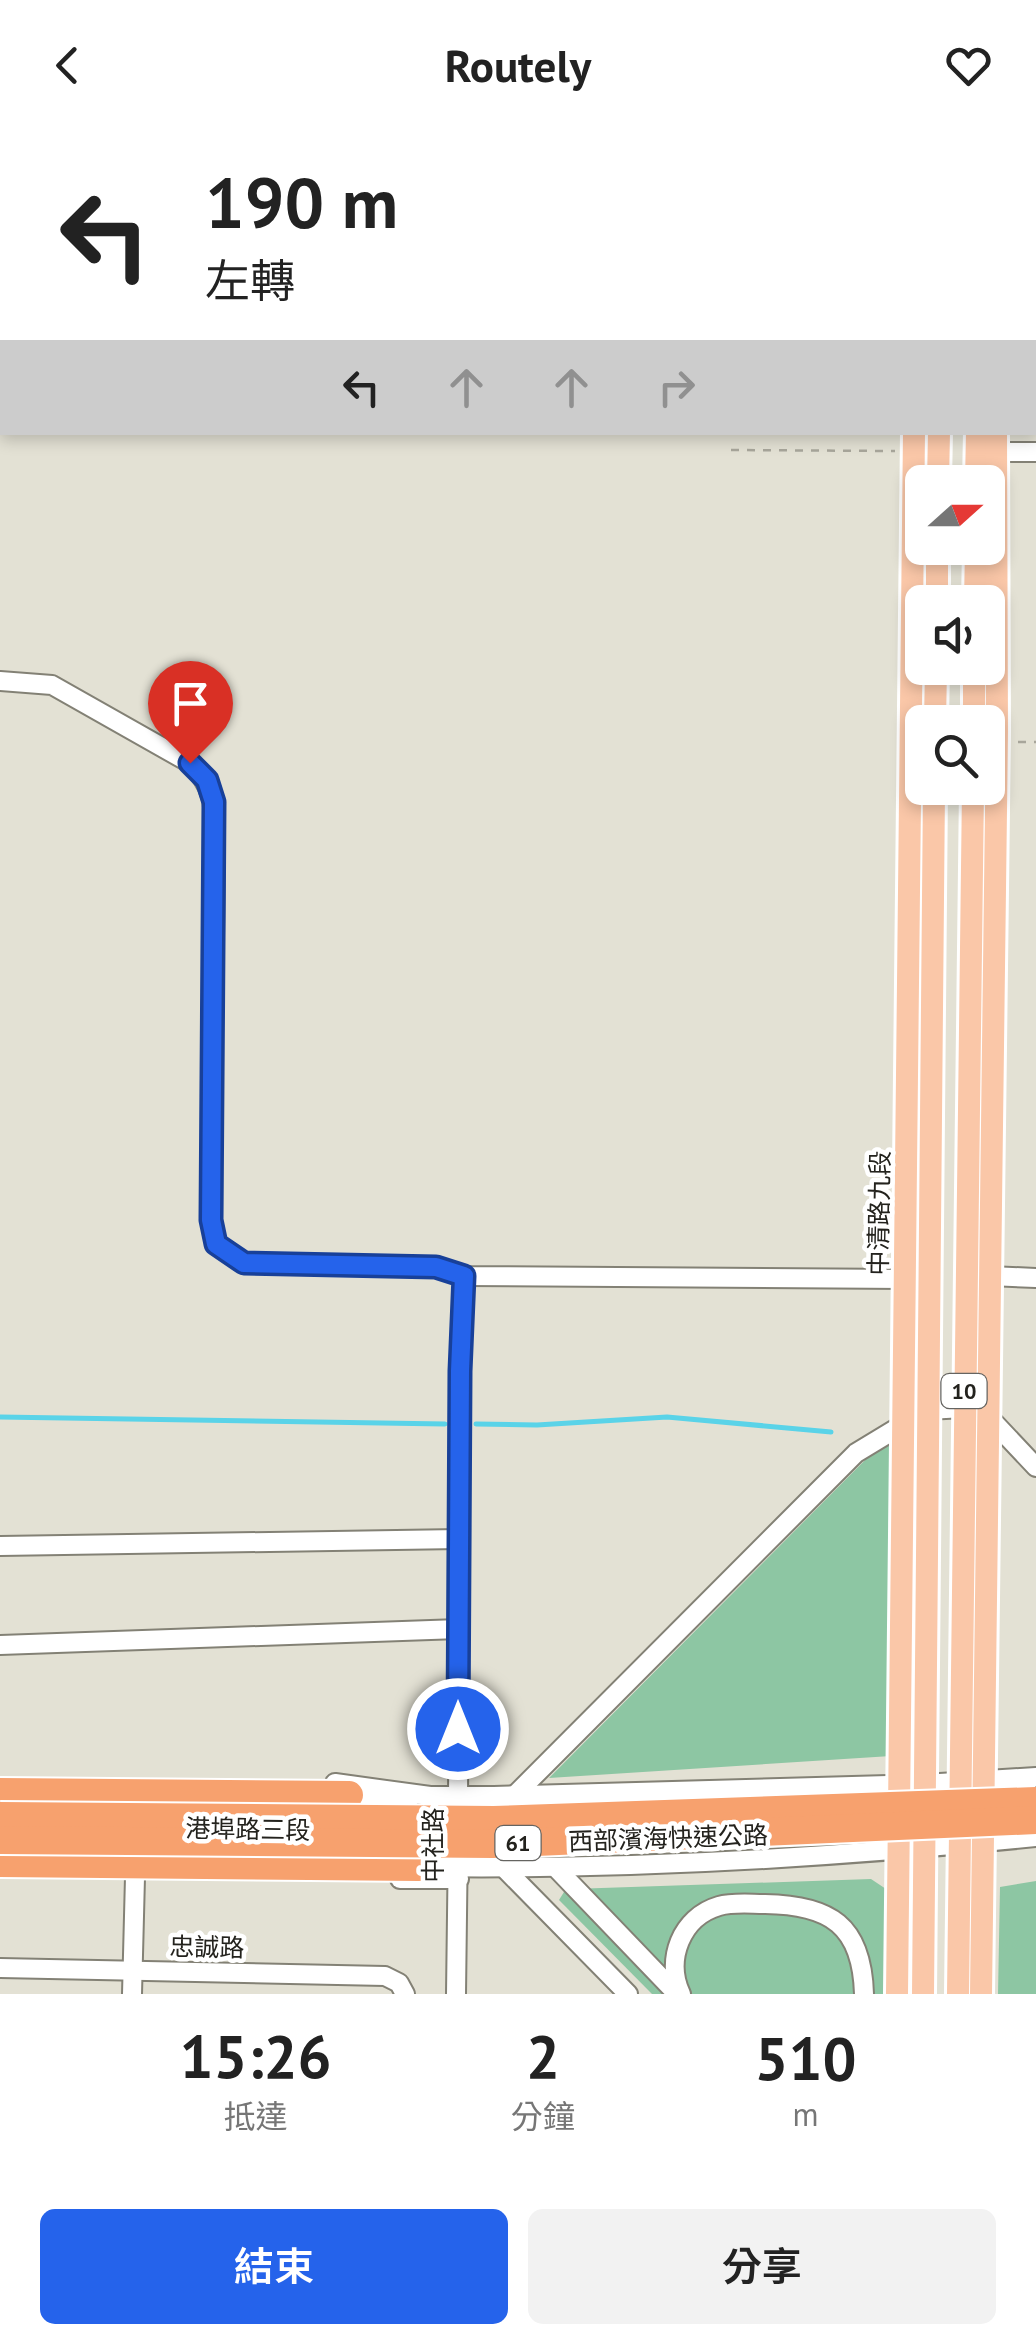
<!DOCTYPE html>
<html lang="zh-TW">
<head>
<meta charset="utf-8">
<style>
	:root { --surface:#fff; --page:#f2f2f2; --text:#222; --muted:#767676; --accent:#2563eb }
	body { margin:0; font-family:"PT Sans","Noto Sans TC",sans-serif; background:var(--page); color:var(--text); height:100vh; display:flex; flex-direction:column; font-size:38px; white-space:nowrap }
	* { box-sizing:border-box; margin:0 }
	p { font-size:32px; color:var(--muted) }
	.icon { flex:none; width:55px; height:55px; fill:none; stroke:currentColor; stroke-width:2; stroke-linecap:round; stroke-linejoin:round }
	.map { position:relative; height:1864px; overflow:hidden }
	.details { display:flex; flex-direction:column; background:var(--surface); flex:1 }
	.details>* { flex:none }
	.hud { position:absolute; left:0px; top:0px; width:1038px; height:305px; box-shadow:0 5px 15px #0003; background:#fff; color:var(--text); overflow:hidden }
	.needle { width:65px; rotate:69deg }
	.buttons { position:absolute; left:905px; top:335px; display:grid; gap:20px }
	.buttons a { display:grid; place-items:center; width:100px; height:100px; border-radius:15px; background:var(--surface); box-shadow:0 5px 15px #0003; font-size:50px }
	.pin { position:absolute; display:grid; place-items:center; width:85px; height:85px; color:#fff; margin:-102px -42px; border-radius:50% 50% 50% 0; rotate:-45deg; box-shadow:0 0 10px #0007 }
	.pin .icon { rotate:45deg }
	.me { position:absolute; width:110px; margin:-55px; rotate:0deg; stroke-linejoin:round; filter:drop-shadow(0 0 8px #0008) }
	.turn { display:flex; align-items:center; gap:35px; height:210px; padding:0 40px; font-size:45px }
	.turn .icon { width:130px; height:130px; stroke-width:2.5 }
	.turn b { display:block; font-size:70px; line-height:85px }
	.lanes { display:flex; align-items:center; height:95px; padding:0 40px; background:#0003; justify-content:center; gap:50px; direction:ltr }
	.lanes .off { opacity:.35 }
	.eta { display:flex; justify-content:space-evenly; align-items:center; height:170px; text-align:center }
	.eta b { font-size:60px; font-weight:600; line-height:70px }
	.action { display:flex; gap:20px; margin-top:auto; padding:20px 40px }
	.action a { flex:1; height:115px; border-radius:15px; background:var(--accent); color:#fff; font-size:40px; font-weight:600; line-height:115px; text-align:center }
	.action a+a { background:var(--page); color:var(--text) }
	header { display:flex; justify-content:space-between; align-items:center; height:130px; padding:0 40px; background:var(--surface); font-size:45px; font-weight:600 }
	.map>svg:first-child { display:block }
	.green { fill:#8dc6a3 }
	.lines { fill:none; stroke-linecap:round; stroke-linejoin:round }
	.stream { stroke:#5ad3e8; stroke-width:5 }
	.minor-casing { stroke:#838175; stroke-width:22 }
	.major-casing { stroke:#fff; stroke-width:28 }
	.highway-casing { stroke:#fff; stroke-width:32 }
	.path { stroke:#a8a69b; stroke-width:2.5; stroke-dasharray:8 8; stroke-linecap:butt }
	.minor { stroke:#fff; stroke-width:18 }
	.major { stroke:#fac7a8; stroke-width:22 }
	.highway { stroke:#f7a16e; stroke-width:28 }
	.highway-bridge-casing { stroke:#fff; stroke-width:32; stroke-linecap:butt }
	.highway-bridge { stroke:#f7a16e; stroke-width:28 }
	.route-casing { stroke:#184099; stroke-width:25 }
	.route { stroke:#2563eb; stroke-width:18 }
	.labels { text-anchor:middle; stroke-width:9; stroke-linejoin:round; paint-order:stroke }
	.shield { fill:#fff; stroke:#656461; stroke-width:2.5 }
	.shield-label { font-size:22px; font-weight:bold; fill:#23221d }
	.street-label { font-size:25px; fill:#23221d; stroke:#fff }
</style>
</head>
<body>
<header><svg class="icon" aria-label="back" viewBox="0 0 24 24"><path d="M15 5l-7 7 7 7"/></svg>Routely<svg class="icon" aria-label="heart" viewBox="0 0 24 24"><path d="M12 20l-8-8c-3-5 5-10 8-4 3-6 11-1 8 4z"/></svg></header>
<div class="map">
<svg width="1036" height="1864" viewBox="0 0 1036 1864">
	<rect width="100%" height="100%" fill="#e3e1d4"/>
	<g class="green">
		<path d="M893,1302L891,1626L549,1648Z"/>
		<path d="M871,1749L886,1759L884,1864H652L559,1770L564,1762L572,1759Z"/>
		<path d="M1036,1751V1864H998L1000,1757Z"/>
	</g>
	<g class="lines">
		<g class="stream">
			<path d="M0,1287L445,1294"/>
			<path d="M476,1294L537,1295L667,1287L831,1302"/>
		</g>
		<g class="minor-casing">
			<g id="minor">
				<path d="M729,0L737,2"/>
				<path d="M827,0L839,2"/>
				<path d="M1035,4H1036"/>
				<path d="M1035,27H1036"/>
				<path d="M996,322H1036"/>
				<path d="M0,551L52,555L190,633C215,658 214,676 215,710L211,1090L216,1113L245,1133L436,1137L464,1146L906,1149"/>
				<path d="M990,1146L1036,1148"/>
				<path d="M0,1416L459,1409"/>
				<path d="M0,1515L459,1499"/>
				<path d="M335,1653L430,1666H494L924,1654L1036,1647"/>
				<path d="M514,1666L856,1323L927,1280L964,1278L986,1284L1036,1337"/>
				<path d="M458,1675L460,1241L464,1146"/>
				<path d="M342,1677L410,1668"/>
				<path d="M419,1737C624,1740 832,1728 1036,1707"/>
				<path d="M556,1738L677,1864"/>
				<path d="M506,1740L628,1864"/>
				<path d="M400,1749H459"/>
				<path d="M0,1838L385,1846L399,1853L405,1864"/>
				<path d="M132,1864L135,1747"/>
				<path d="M456,1864L458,1706"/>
				<path d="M681,1864C665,1830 681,1787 719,1776C733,1772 750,1774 765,1774C830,1775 862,1795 864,1864"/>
			</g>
		</g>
		<g class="major-casing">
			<g id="major">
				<path d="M942,0V2"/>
				<path d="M915,2V0"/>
				<path d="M974,2V0"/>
				<path d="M1002,2V0"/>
				<path d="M938,352L939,302"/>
				<path d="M976,352L977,302"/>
				<path d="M937,472V418"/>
				<path d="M975,472L976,418"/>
				<path d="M935,592L936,538"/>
				<path d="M974,592V538"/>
				<path d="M897,1864L914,302"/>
				<path d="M923,1864L934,658"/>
				<path d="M958,1864L973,658"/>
				<path d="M981,1864L997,601L996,302"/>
			</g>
		</g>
		<g class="highway-casing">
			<g id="highway">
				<path d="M0,1662L349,1665"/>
				<path d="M0,1733L419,1737"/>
			</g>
		</g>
		<g class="path">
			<path d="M731,320L895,321"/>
			<path d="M1018,612H1036"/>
		</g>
		<use href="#minor" class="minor"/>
		<use href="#major" class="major"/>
		<use href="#highway" class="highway"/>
		<g class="highway-bridge-casing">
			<g id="highway-bridge">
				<path d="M0,1686L494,1690L1036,1671"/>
				<path d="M0,1710L493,1714L1036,1690"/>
			</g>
		</g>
		<use href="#highway-bridge" class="highway-bridge"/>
	</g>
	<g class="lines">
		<g class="route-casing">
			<path id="route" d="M190,633L207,650L214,672L211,1090L216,1114L244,1133L436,1137L464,1146L460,1241L458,1599"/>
		</g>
		<use href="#route" class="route"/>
	</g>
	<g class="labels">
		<g class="shield">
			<rect x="941.5" y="1244" width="45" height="34" rx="8"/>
			<rect x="495.5" y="1696" width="45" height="34" rx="8"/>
		</g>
		<g class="shield-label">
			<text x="964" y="1269">10</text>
			<text x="518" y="1721">61</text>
		</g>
		<g class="street-label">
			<text transform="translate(879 1083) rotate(-89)" y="9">中清路九段</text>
			<text transform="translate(248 1699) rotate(1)" y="9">港埠路三段</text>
			<text transform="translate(668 1708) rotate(-2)" y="9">西部濱海快速公路</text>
			<text transform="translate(433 1715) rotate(-90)" y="9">中社路</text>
			<text transform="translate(207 1817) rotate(1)" y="9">忠誠路</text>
		</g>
	</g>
</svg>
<div class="buttons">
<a><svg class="needle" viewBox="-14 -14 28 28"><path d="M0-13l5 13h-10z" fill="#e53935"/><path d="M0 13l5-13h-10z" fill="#767676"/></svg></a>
<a><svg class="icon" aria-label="sound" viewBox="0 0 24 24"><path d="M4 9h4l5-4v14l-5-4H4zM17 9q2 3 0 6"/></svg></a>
<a><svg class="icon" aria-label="search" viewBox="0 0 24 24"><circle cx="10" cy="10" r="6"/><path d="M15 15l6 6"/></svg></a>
</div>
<div class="pin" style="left:190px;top:633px;background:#d93025"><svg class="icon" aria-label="arrive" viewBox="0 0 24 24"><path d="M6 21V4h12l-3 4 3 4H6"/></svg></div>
<svg class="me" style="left:458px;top:1599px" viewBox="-20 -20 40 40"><circle r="17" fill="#2563eb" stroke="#fff" stroke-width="3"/><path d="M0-11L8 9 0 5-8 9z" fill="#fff"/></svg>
<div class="hud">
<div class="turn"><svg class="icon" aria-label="left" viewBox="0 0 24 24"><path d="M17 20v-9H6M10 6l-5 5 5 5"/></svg><div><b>190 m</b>左轉</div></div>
<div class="lanes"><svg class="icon" aria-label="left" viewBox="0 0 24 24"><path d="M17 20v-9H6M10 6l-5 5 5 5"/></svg><svg class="icon off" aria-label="ahead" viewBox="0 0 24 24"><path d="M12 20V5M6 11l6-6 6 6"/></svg><svg class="icon off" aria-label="ahead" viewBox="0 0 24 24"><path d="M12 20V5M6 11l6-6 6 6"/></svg><svg class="icon off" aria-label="right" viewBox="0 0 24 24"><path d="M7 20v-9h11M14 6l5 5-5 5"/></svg></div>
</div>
</div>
<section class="details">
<div class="eta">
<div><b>15:26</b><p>抵達</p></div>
<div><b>2</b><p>分鐘</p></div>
<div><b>510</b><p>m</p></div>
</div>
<div class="action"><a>結束</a><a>分享</a></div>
</section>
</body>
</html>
